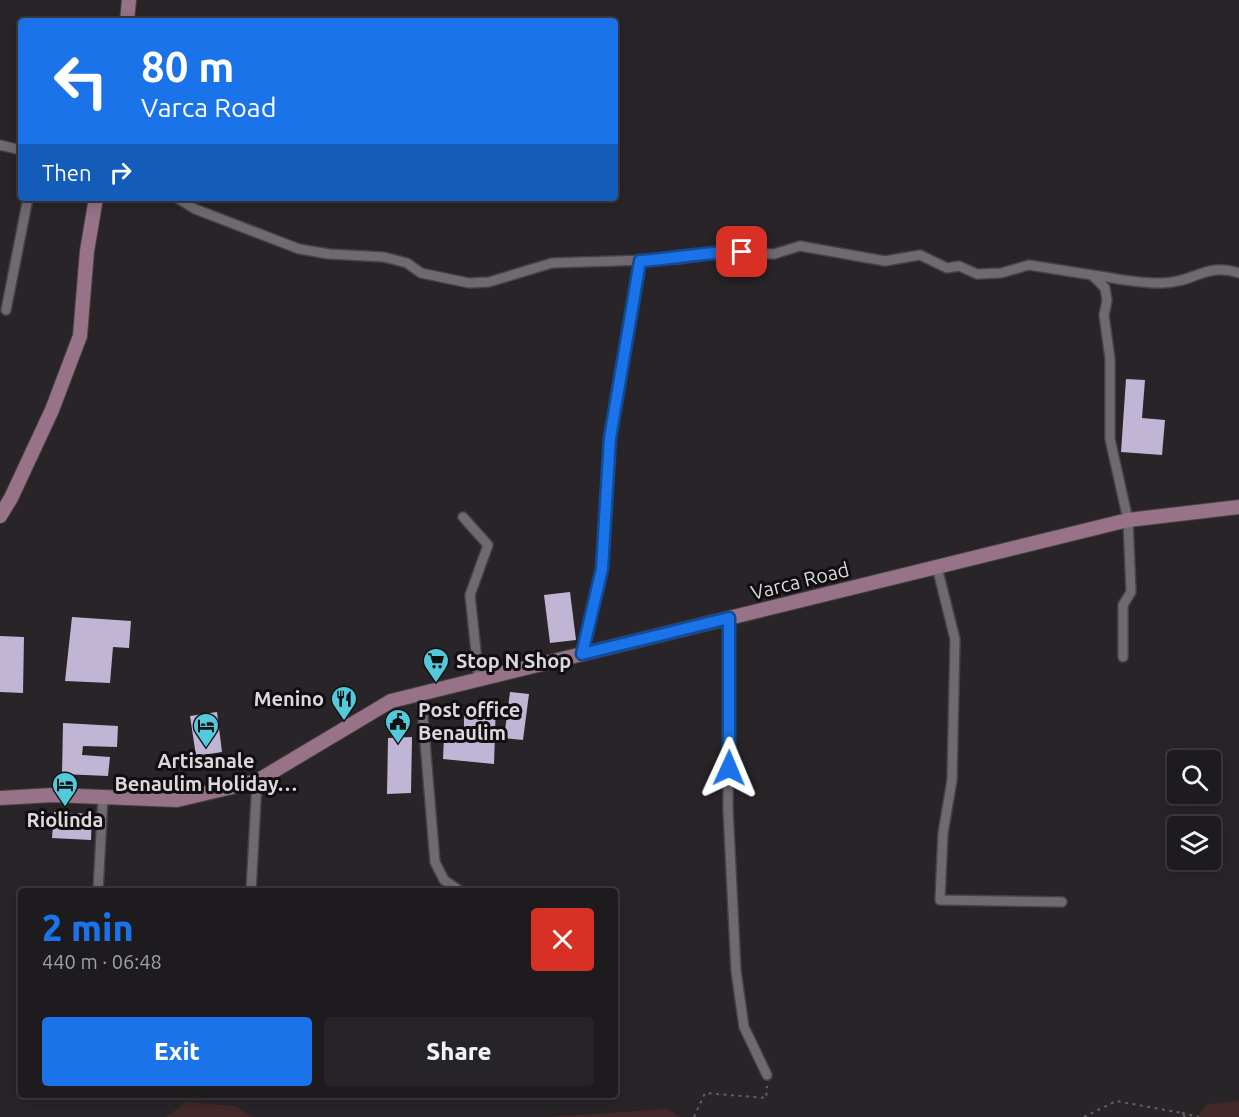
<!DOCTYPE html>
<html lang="en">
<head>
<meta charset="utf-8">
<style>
  body { margin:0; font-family:Ubuntu,sans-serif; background:#262427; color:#f1f3f6; height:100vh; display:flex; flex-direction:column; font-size:22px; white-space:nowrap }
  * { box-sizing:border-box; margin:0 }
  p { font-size:20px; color:#a1a1a4 }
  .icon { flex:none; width:33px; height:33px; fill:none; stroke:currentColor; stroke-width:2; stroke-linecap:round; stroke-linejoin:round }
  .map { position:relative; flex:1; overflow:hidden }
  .drawer { position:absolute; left:18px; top:888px; width:600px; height:210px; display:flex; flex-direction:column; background:#1e1b1e; border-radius:6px; box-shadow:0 3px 15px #0003,0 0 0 2px #3c393c }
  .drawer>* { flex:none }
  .top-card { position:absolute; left:18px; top:18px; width:600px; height:183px; border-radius:6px; box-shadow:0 3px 15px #0003,0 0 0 2px #3c393c; background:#1a73e8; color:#fff; overflow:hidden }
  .fabs { position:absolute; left:1167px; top:750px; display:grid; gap:12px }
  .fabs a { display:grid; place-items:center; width:54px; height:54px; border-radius:6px; background:#1e1b1e; box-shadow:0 3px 15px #0003,0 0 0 2px #3c393c; font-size:30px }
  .pin { position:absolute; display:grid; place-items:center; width:51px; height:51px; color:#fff; margin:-26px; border-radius:12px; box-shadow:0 3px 9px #0006 }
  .me { position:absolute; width:66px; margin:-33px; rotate:1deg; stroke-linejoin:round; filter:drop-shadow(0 0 4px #0008) }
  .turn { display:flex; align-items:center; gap:21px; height:126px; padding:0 24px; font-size:27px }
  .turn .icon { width:78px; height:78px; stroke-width:2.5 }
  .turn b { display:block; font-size:42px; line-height:51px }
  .then { display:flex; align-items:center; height:57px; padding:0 24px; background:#0003; gap:12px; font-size:22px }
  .round { display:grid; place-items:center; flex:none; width:63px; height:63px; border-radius:6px; background:#262427 }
  .overview { display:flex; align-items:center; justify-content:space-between; height:102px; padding:0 24px }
  h1 { font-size:36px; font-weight:800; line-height:45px; color:#1a73e8 }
  .action { display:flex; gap:12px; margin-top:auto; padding:12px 24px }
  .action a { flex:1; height:69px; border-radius:6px; background:#1a73e8; color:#fff; font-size:24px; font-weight:800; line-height:69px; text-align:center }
  .action a+a { background:#262427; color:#f1f3f6 }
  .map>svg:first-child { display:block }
  .green { fill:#43282a }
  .building { fill:#c1b5d5 }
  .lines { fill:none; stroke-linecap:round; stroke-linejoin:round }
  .lane-casing { stroke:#464246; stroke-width:8 }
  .street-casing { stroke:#464246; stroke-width:12 }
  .secondary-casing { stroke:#464246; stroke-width:16 }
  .path { stroke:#625e62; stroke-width:2; stroke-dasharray:3 4.5; stroke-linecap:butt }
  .lane { stroke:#706a70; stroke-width:4.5 }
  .street { stroke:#706a70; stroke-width:9 }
  .secondary { stroke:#987287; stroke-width:14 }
  .route-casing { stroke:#114b97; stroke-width:15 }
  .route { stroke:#1a73e8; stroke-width:10 }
  .labels { text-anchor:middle; stroke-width:6; stroke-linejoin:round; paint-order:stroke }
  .street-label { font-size:20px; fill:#dcd9dc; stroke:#100e10 }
  .poi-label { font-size:20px; font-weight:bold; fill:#dcd9dc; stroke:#100e10; text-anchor:start }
</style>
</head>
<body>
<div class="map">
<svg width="1239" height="1117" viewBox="0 0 1239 1117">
  <rect width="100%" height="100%" fill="#282428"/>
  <path class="green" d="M 1239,1101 L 1239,1117 L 1197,1117 L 1206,1105 Z
    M 187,1102 L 235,1106 L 253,1117 L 166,1117 Z
    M 668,1109 L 680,1117 L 549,1117 Z"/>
  <path class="building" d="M 1126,379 L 1145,380 L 1142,418 L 1165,420 L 1162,455 L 1121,452 Z
    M 570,592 L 576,640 L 550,643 L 544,595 Z
    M 72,617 L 131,621 L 129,648 L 113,647 L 110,683 L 65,681 Z
    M 0,636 L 24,637 L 23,693 L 0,692 Z
    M 510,692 L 529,694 L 523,740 L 504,738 Z
    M 496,702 L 494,764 L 443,759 L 444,737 L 464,737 L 464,707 Z
    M 217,712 L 222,752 L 196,756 L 190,716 Z
    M 63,723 L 118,726 L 117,747 L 83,746 L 82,755 L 110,757 L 108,776 L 62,774 Z
    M 412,737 L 411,793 L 387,794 L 388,738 Z
    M 54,812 L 92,814 L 91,840 L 52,838 Z"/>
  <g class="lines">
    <defs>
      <path id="lane" d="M 583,652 L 602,569 L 610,438 L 640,261"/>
      <path id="street" d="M 0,145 L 21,150
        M 177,198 L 195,209 L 299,249 L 329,254 L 384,257 L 407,263 L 421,273 L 469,283 L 489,282 L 552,263 L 678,259 L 726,252 L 774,254 L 800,246 L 885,261 L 920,255 L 947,268 L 959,266 L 977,274 L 1001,273 L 1029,265 L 1092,275 L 1105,288 L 1107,301 L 1104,315 L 1110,359 L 1110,439 L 1128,520 L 1131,592 L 1123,605 L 1123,657
        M 1092,275 C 1115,278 1140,284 1162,283 C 1194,283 1205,262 1239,273
        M 6,310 L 28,198
        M 463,517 L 488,545 L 470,595 L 479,680
        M 937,567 L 955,639 L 952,780 L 943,833 L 940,900 L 1062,902
        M 729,619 L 728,809 L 736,971 L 744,1027 L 767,1075
        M 421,694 L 435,862 L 444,880 L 460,891
        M 98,891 L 103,797
        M 251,891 L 257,781"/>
      <path id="secondary" d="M 127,21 L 129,0
        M 0,516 L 11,498 L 52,410 L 80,336 L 87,251 L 96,198
        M 0,798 L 53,795 L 177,800 L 257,781 L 391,701 L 1128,520 L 1239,507"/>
    </defs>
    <use href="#lane" class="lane-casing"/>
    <use href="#street" class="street-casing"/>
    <use href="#secondary" class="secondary-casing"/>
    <path class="path" d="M 1182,1113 L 1199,1117
      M 694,1117 L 705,1093 L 766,1098 L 767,1086
      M 1084,1117 L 1116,1101 L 1182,1113 L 1185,1117"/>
    <use href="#lane" class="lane"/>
    <use href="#street" class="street"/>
    <use href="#secondary" class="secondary"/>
  </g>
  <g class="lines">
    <defs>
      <path id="route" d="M 729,768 L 729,618 L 582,654 L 602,569 L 610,438 L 640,261 C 674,259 708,251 742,252"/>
    </defs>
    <use href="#route" class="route-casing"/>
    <use href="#route" class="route"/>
  </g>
  <defs>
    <symbol id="supermarket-pin" viewBox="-11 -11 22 30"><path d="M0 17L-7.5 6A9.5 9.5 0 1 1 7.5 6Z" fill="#53cadc" stroke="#100e10"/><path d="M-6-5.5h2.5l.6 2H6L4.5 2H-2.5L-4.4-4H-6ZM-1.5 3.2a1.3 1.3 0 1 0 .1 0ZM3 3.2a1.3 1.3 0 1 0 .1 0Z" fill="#111"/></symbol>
    <symbol id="restaurant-pin" viewBox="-11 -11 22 30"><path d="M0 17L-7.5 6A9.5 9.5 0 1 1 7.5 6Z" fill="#53cadc" stroke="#100e10"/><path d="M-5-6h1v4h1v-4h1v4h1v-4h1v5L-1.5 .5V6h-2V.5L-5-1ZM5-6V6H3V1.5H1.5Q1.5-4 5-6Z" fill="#111"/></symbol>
    <symbol id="civic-pin" viewBox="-11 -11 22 30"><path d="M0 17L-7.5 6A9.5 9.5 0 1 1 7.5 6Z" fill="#53cadc" stroke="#100e10"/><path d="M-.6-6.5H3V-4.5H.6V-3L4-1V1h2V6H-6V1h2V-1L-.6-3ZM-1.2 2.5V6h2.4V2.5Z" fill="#111"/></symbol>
    <symbol id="hotel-pin" viewBox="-11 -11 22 30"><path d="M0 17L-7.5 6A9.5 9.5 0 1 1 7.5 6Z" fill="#53cadc" stroke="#100e10"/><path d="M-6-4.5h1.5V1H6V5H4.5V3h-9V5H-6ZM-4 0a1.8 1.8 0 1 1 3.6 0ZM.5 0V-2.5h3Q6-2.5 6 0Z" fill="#111"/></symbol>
  </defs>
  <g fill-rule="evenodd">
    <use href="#supermarket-pin" x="421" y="646" width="30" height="40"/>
    <use href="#restaurant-pin" x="329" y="684" width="30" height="40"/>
    <use href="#civic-pin" x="383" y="707" width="30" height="40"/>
    <use href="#hotel-pin" x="191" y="711" width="30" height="40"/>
    <use href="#hotel-pin" x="50" y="770" width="30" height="40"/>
  </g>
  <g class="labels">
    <g class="street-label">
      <text transform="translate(800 581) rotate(-14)" y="7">Varca Road</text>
    </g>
    <g class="poi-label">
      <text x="456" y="668">Stop N Shop</text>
      <text x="324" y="706" text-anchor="end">Menino</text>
      <text x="418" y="717">Post office<tspan x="418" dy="23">Benaulim</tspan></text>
      <text x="206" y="768" text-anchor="middle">Artisanale<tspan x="206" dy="23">Benaulim Holiday…</tspan></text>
      <text x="65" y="827" text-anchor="middle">Riolinda</text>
    </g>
  </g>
</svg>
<div class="fabs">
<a><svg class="icon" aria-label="search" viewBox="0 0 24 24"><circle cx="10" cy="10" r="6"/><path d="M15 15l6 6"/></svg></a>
<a><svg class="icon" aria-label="layers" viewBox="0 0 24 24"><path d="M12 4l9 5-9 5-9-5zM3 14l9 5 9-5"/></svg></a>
</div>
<div class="pin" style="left:742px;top:252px;background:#d93025"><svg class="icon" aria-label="arrive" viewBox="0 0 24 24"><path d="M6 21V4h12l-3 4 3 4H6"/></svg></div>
<svg class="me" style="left:729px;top:768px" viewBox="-20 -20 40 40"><path d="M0-17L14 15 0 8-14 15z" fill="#1a73e8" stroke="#fff" stroke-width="4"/></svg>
<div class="top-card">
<div class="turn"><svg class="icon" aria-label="left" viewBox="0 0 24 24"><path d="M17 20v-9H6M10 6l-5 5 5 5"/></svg><div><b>80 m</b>Varca Road</div></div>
<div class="then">Then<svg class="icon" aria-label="right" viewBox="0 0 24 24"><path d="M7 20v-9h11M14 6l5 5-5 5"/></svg></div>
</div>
<section class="drawer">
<div class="overview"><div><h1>2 min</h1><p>440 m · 06:48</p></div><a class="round" style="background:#d93025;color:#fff"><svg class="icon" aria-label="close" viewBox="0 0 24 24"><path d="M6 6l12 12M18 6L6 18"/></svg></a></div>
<div class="action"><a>Exit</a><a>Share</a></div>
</section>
</div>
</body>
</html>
